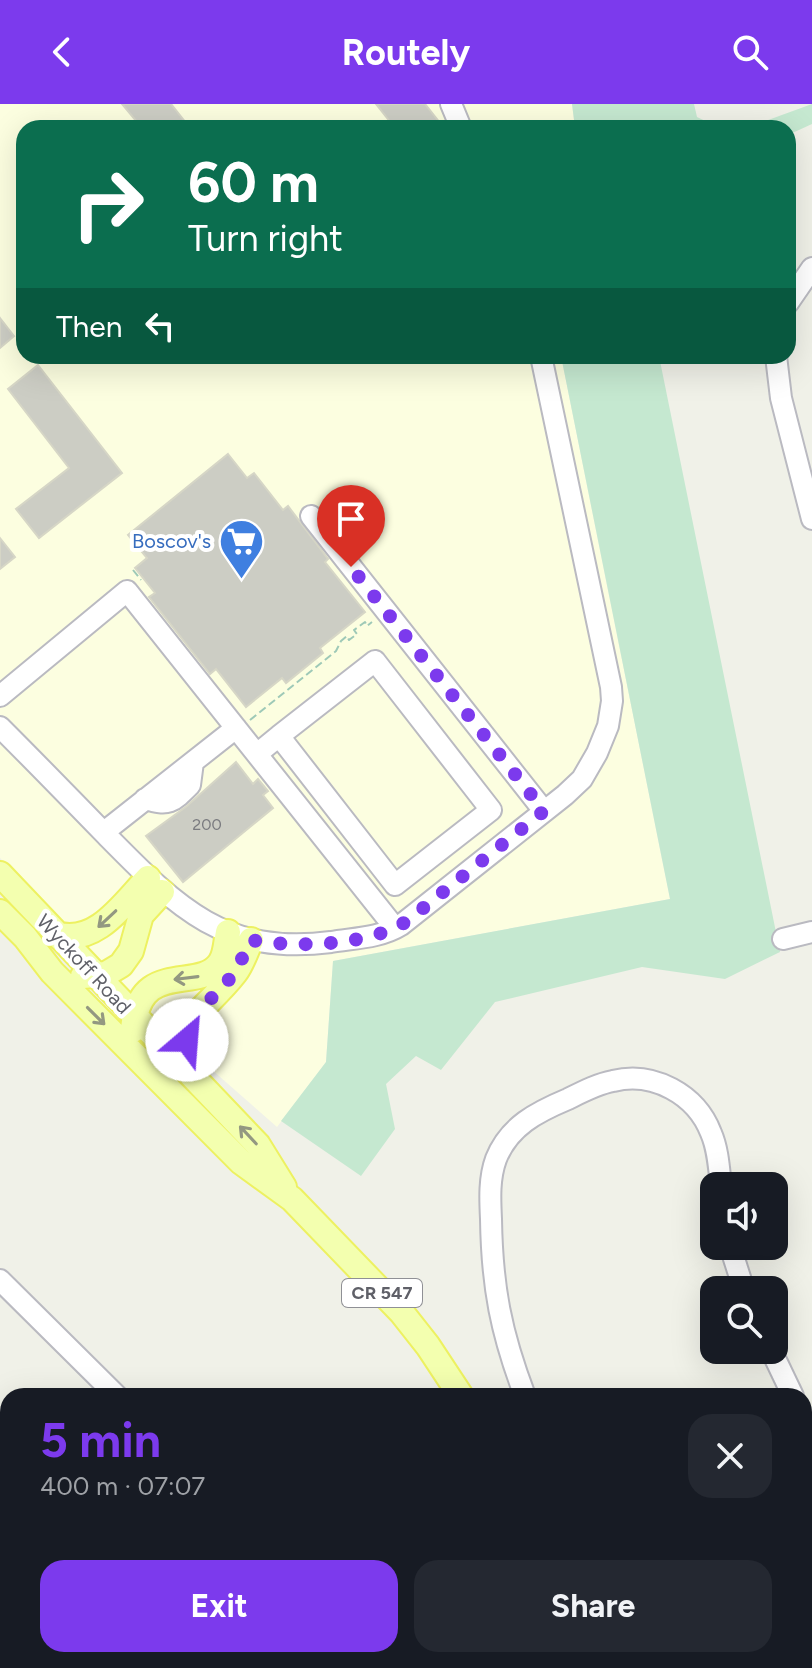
<!DOCTYPE html>
<html lang="en">
<head>
<meta charset="utf-8">
<style>
  body { margin:0; font-family:Figtree,sans-serif; background:#242831; color:#f1f3f6; height:100vh; display:flex; flex-direction:column; font-size:30px; white-space:nowrap }
  * { box-sizing:border-box; margin:0 }
  p { font-size:26px; color:#9ea1a6 }
  .icon { flex:none; width:44px; height:44px; fill:none; stroke:currentColor; stroke-width:2; stroke-linecap:round; stroke-linejoin:round }
  .map { position:relative; flex:1; overflow:hidden }
  .side { position:absolute; left:0px; top:1284px; width:812px; height:280px; display:flex; flex-direction:column; background:#171b24; border-radius:24px 24px 0 0; box-shadow:0 8px 32px #0002 }
  .side>* { flex:none }
  .guide { position:absolute; left:16px; top:16px; width:780px; height:244px; border-radius:24px; box-shadow:0 8px 32px #0002; background:#0b6e4f; color:#fff; overflow:hidden }
  .tools { position:absolute; left:700px; top:1068px; display:grid; gap:16px }
  .tools a { display:grid; place-items:center; width:88px; height:88px; border-radius:16px; background:#171b24; box-shadow:0 8px 32px #0002; font-size:40px }
  .pin { position:absolute; display:grid; place-items:center; width:68px; height:68px; color:#fff; margin:-82px -34px; border-radius:50% 50% 50% 0; rotate:-45deg; box-shadow:0 0 8px #0007 }
  .pin .icon { rotate:45deg }
  .me { position:absolute; width:88px; margin:-44px; rotate:27deg; stroke-linejoin:round; filter:drop-shadow(0 0 6px #0008) }
  .turn { display:flex; align-items:center; gap:28px; height:168px; padding:0 40px; font-size:36px }
  .turn .icon { width:104px; height:104px; stroke-width:2.5 }
  .turn b { display:block; font-size:56px; line-height:68px }
  .then { display:flex; align-items:center; height:76px; padding:0 40px; background:#0003; gap:16px; font-size:30px }
  .round { display:grid; place-items:center; flex:none; width:84px; height:84px; border-radius:24px; background:#242831 }
  .headline { display:flex; align-items:center; justify-content:space-between; height:136px; padding:0 40px }
  h1 { font-size:48px; font-weight:700; line-height:60px; color:#7c3aed }
  .button { display:flex; gap:16px; margin-top:auto; padding:16px 40px }
  .button a { flex:1; height:92px; border-radius:24px; background:#7c3aed; color:#fff; font-size:32px; font-weight:700; line-height:92px; text-align:center }
  .button a+a { background:#242831; color:#f1f3f6 }
  header { display:flex; justify-content:space-between; align-items:center; height:104px; padding:0 40px; background:#7c3aed; color:#fff; font-size:36px; font-weight:700 }
  .map>svg:first-child { display:block }
  .commercial { fill:#fcfee0 }
  .green { fill:#c5e8d0 }
  .building { fill:#cccdc4; stroke:#d6d6c6; stroke-width:2 }
  .lines { fill:none; stroke-linecap:round; stroke-linejoin:round }
  .minor-casing { stroke:#babac1; stroke-width:24 }
  .major-casing { stroke:#edf161; stroke-width:28 }
  .path { stroke:#9ec9b7; stroke-width:2; stroke-dasharray:8 4; stroke-linecap:butt }
  .minor { stroke:#fff; stroke-width:20 }
  .major { stroke:#f3ffaf; stroke-width:24 }
  .oneway { stroke:#939881 }
  .route { stroke:#7c3aed; stroke-width:14; stroke-dasharray:0 25.2 }
  .labels { text-anchor:middle; stroke-width:8; stroke-linejoin:round; paint-order:stroke }
  .number-label { font-size:16px; fill:#7a7b7f }
  .shield { fill:#fff; stroke:#8f9095; stroke-width:2 }
  .shield-label { font-size:18px; font-weight:bold; fill:#5f6068 }
  .shop-label { font-size:20px; fill:#366cbe; stroke:#fff; text-anchor:end }
  .street-label { font-size:20px; fill:#5f6068; stroke:#fff }
</style>
</head>
<body>
<header><svg class="icon" aria-label="back" viewBox="0 0 24 24"><path d="M15 5l-7 7 7 7"/></svg>Routely<svg class="icon" aria-label="search" viewBox="0 0 24 24"><circle cx="10" cy="10" r="6"/><path d="M15 15l6 6"/></svg></header>
<div class="map">
<svg width="812" height="1564" viewBox="0 0 812 1564">
  <rect width="100%" height="100%" fill="#f0f1e8"/>
  <path class="commercial" d="M 0,0 L 572,0 L 575,24 L 24,24 L 24,252 L 561,252 L 670,795 L 333,857 L 326,958 L 277,1023 L 128,892 L 0,754 Z"/>
  <path class="green" d="M 572,0 L 694,0 L 697,13 L 720,24 L 575,24 Z
    M 812,0 L 812,20 L 788,31 L 788,24 L 746,24 Z
    M 561,252 L 659,252 L 780,848 L 725,875 L 642,863 L 495,898 L 441,966 L 416,952 L 386,980 L 395,1025 L 361,1072 L 281,1017 L 326,958 L 333,857 L 670,795 Z"/>
  <path class="building" d="M 122,0 L 171,0 L 190,24 L 142,24 Z
    M 376,0 L 425,0 L 444,24 L 395,24 Z
    M 0,214 L 14,232 L 0,244 Z
    M 38,261 L 122,369 L 39,434 L 16,405 L 69,364 L 8,285 Z
    M 228,350 L 247,374 L 254,369 L 283,406 L 288,402 L 328,455 L 325,458 L 365,508 L 320,544 L 323,549 L 286,579 L 282,574 L 246,603 L 216,565 L 210,570 L 149,493 L 155,489 L 135,464 L 147,454 L 128,431 Z
    M 0,434 L 15,453 L 0,465 Z
    M 236,658 L 253,680 L 258,675 L 268,687 L 263,691 L 273,704 L 183,778 L 146,732 L 187,702 Z"/>
  <g class="lines">
    <defs>
      <path id="minor" d="M 451,0 L 461,24
        M 788,199 L 812,164
        M 776,252 L 781,294 L 812,415
        M 311,412 L 544,707
        M 0,592 L 127,487 L 395,824
        M 0,623 C 36,659 71,695 106,731 C 176,802 223,852 331,838 C 355,834 380,834 401,821 L 565,691 L 582,675 L 597,649 L 608,622 L 612,597 L 611,583 L 541,252
        M 257,650 L 279,632 L 375,557 L 491,706 L 395,781 L 279,632
        M 145,695 C 169,702 172,699 190,681 L 193,658
        M 104,728 L 236,624
        M 783,835 L 812,828
        M 730,1142 L 744,1186
        M 0,1176 L 117,1292
        M 771,1246 L 793,1292
        M 525,1292 C 501,1229 492,1183 491,1115 C 490,1095 489,1074 496,1055 C 509,1022 537,1008 568,995 C 582,988 597,980 613,977 C 653,967 696,990 711,1029 C 718,1045 719,1064 721,1082
        M 804,1321 L 812,1349
        M 0,1430 L 8,1429
        M 804,1479 L 812,1480
        M 209,1564 L 210,1556
        M 518,1564 L 554,1556"/>
      <path id="major" d="M 0,770 L 258,1041 L 284,1083
        M 0,808 L 25,833 L 52,868 L 241,1058 L 292,1095 L 402,1209 L 428,1242 L 461,1292
        M 56,830 C 96,842 123,800 148,774
        M 83,872 L 106,870 L 121,861 L 131,847 L 141,811 L 162,788
        M 133,926 C 139,853 198,890 220,859 C 226,851 226,838 228,828
        M 197,975 C 173,910 200,914 235,869 C 242,860 246,847 251,836
        M 554,1556 L 555,1564"/>
    </defs>
    <use href="#minor" class="minor-casing"/>
    <use href="#major" class="major-casing"/>
    <path class="path" d="M 133,466 L 141,476
      M 250,616 L 336,547 L 341,537 L 347,532 L 349,536 L 357,530 L 354,526 L 365,518 L 367,522 L 372,518"/>
    <use href="#minor" class="minor"/>
    <use href="#major" class="major"/>
  </g>
  <defs><path id="oneway-shaft" d="M-6 0H5M1.5-3L5.5 0L1.5 3" fill="none" stroke-width="1.6" stroke-linecap="round" stroke-linejoin="round" transform="scale(2)"/></defs>
  <g class="oneway">
    <use href="#oneway-shaft" transform="translate(107 815) rotate(137)"/>
    <use href="#oneway-shaft" transform="translate(186 874) rotate(173)"/>
    <use href="#oneway-shaft" transform="translate(96 912) rotate(45)"/>
    <use href="#oneway-shaft" transform="translate(248 1031) rotate(-133)"/>
  </g>
  <g class="lines">
    <path class="route" d="M 187,936 L 191,916 L 235,869 L 251,836 C 294,844 370,842 407,817 L 544,707 L 351,463"/>
  </g>
  <defs>
    <symbol id="supermarket-pin" viewBox="-11 -11 22 30"><path d="M0 17L-7.5 6A9.5 9.5 0 1 1 7.5 6Z" fill="#3f7fe0" stroke="#fff"/><path d="M-6-5.5h2.5l.6 2H6L4.5 2H-2.5L-4.4-4H-6ZM-1.5 3.2a1.3 1.3 0 1 0 .1 0ZM3 3.2a1.3 1.3 0 1 0 .1 0Z" fill="#fff"/></symbol>
  </defs>
  <g fill-rule="evenodd">
    <use href="#supermarket-pin" x="216" y="412" width="51" height="69"/>
  </g>
  <g class="labels">
    <g class="number-label">
      <text x="207" y="726">200</text>
    </g>
    <rect class="shield" x="342" y="1175" width="80" height="28" rx="6"/>
    <g class="shield-label">
      <text x="382" y="1195">CR 547</text>
    </g>
    <g class="shop-label">
      <text x="211" y="444">Boscov's</text>
    </g>
    <g class="street-label">
      <text transform="translate(84 860) rotate(47)" y="7">Wyckoff Road</text>
    </g>
  </g>
</svg>
<div class="tools">
<a><svg class="icon" aria-label="sound" viewBox="0 0 24 24"><path d="M4 9h4l5-4v14l-5-4H4zM17 9q2 3 0 6"/></svg></a>
<a><svg class="icon" aria-label="search" viewBox="0 0 24 24"><circle cx="10" cy="10" r="6"/><path d="M15 15l6 6"/></svg></a>
</div>
<div class="pin" style="left:351px;top:463px;background:#d93025"><svg class="icon" aria-label="arrive" viewBox="0 0 24 24"><path d="M6 21V4h12l-3 4 3 4H6"/></svg></div>
<svg class="me" style="left:187px;top:936px" viewBox="-20 -20 40 40"><circle r="19" fill="#fff"/><path d="M0-13L10 11 0 6-10 11z" fill="#7c3aed"/></svg>
<div class="guide">
<div class="turn"><svg class="icon" aria-label="right" viewBox="0 0 24 24"><path d="M7 20v-9h11M14 6l5 5-5 5"/></svg><div><b>60 m</b>Turn right</div></div>
<div class="then">Then<svg class="icon" aria-label="left" viewBox="0 0 24 24"><path d="M17 20v-9H6M10 6l-5 5 5 5"/></svg></div>
</div>
<section class="side">
<div class="headline"><div><h1>5 min</h1><p>400 m · 07:07</p></div><a class="round"><svg class="icon" aria-label="close" viewBox="0 0 24 24"><path d="M6 6l12 12M18 6L6 18"/></svg></a></div>
<div class="button"><a>Exit</a><a>Share</a></div>
</section>
</div>
</body>
</html>
